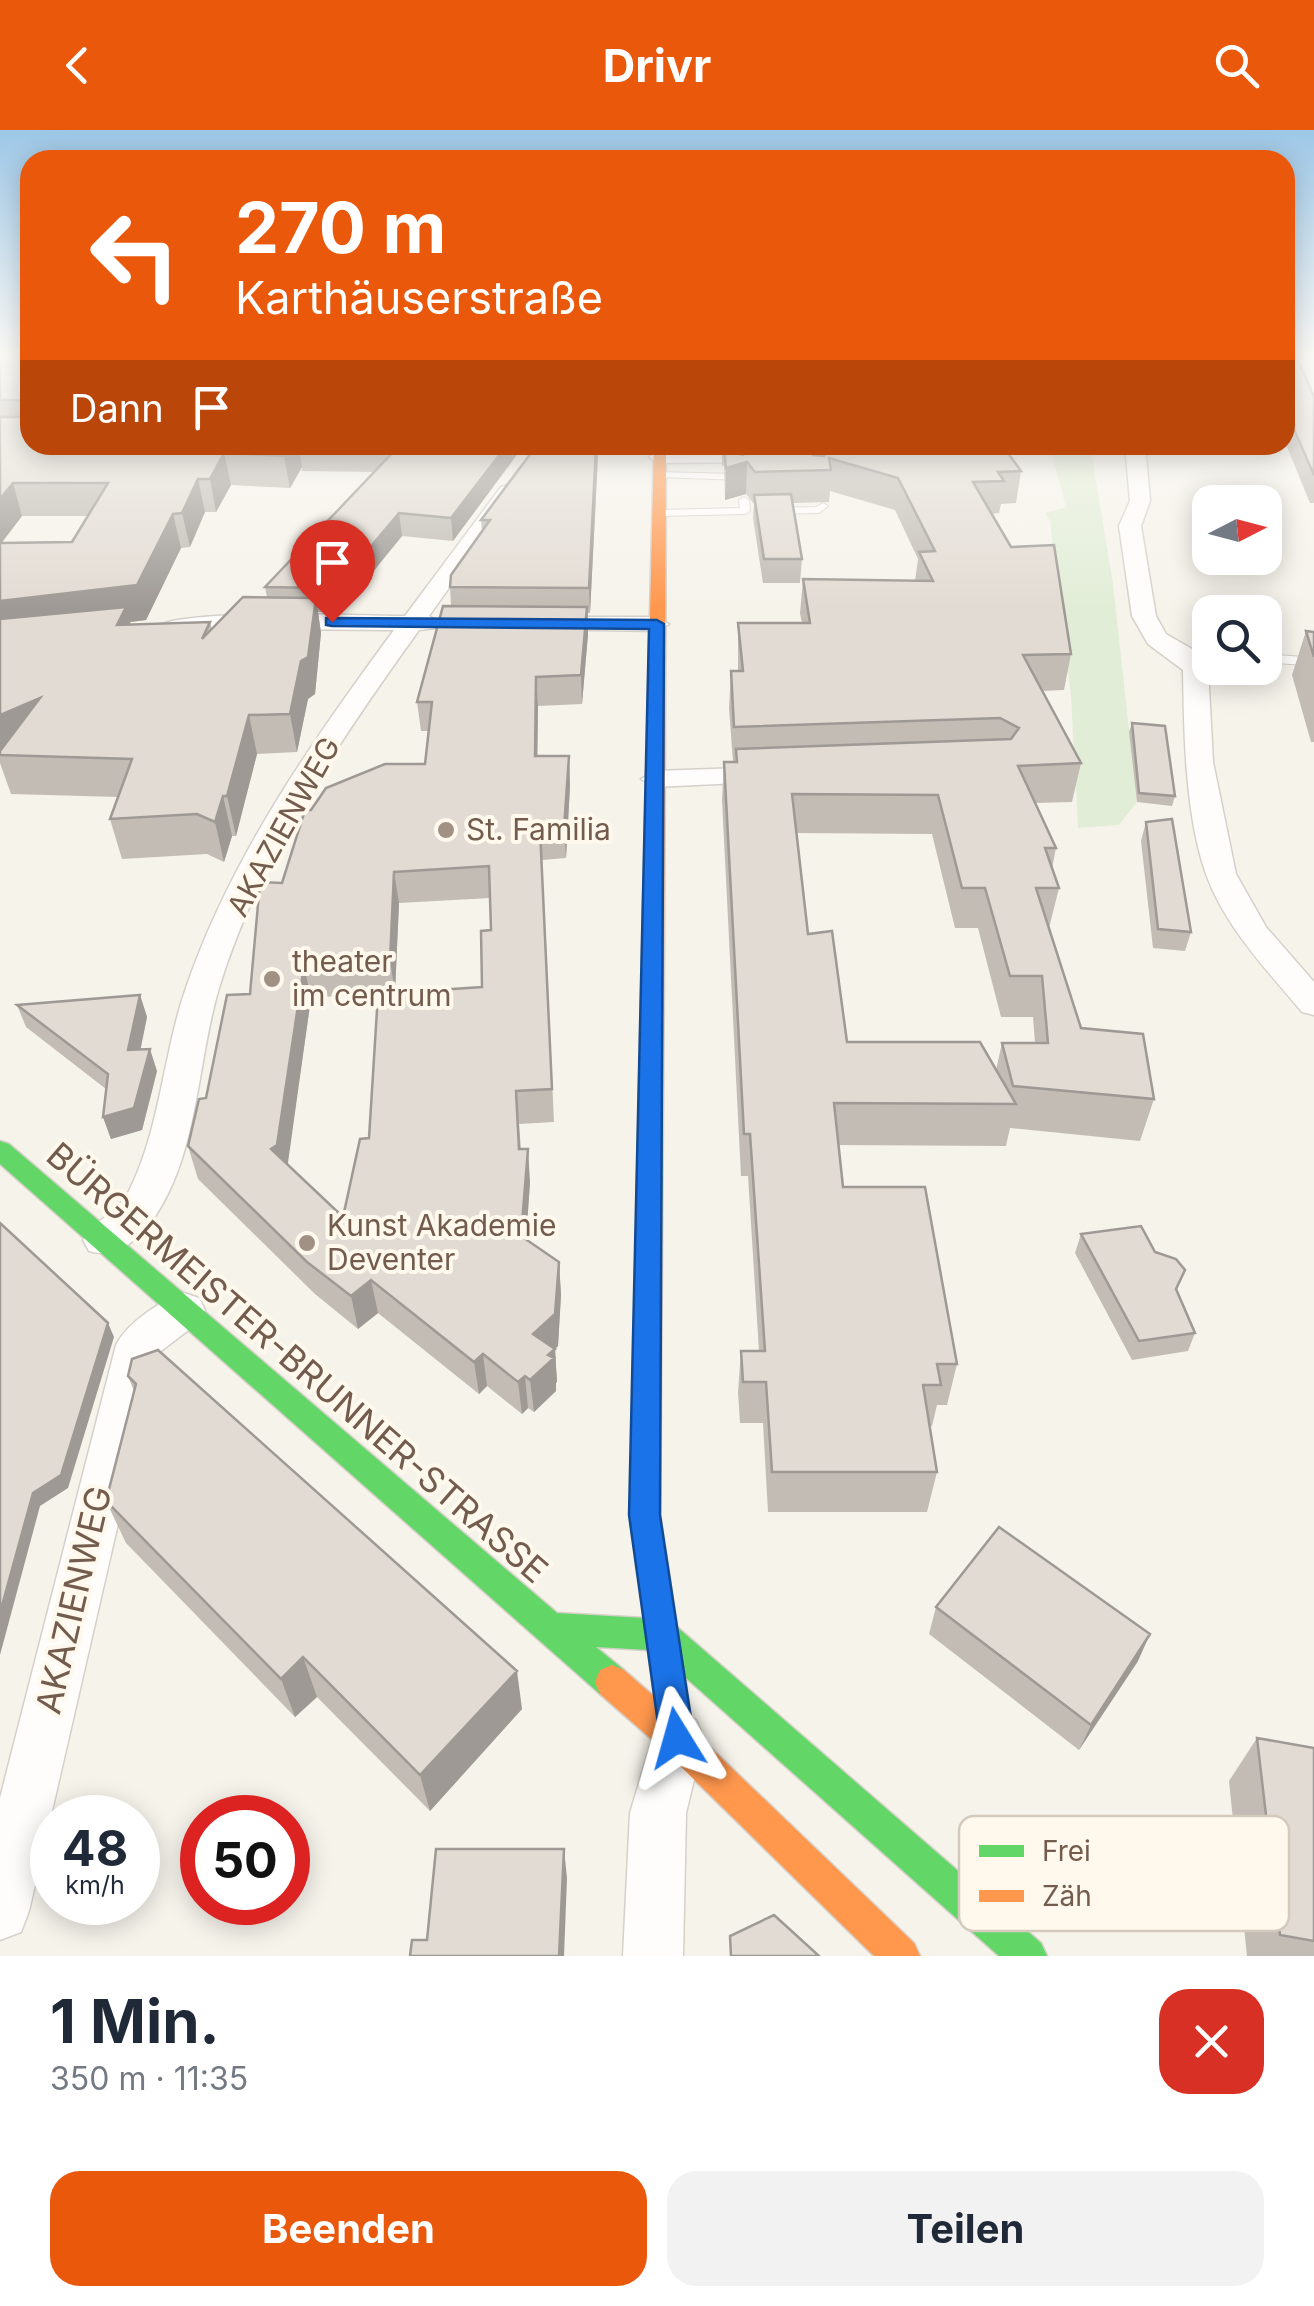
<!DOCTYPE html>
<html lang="de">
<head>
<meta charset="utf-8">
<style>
  body { margin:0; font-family:Inter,sans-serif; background:#f2f2f3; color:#1f2937; height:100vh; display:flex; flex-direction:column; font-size:38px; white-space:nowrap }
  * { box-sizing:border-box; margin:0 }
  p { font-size:32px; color:#747a83 }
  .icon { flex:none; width:55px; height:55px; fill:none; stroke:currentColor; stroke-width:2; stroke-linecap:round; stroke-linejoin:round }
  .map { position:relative; height:1826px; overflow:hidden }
  .drawer { display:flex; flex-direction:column; background:#fff; flex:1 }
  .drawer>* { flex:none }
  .guide { position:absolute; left:20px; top:20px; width:1275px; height:305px; border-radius:30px; box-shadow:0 5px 25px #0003; background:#ea580c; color:#fff; overflow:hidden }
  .needle { width:65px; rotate:84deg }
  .buttons { position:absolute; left:1192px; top:355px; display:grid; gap:20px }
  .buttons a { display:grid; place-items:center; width:90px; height:90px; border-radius:20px; background:#fff; box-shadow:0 5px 25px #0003; font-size:50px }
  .speed { position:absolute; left:30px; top:1665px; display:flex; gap:20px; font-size:50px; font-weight:700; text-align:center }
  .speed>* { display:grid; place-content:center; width:130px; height:130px; border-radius:50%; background:#fff; box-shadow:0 5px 25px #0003; line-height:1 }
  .speed small { font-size:25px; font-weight:400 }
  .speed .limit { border:15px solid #d22; background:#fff; color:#111 }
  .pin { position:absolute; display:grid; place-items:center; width:85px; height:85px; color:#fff; margin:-102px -42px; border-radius:50% 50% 50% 0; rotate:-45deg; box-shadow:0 0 10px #0007 }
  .pin .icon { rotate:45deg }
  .me { position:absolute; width:110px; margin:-55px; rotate:352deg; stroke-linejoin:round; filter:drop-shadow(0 0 8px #0008) }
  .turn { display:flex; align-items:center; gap:35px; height:210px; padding:0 50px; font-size:45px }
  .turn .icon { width:130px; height:130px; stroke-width:2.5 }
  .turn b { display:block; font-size:70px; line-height:85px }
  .then { display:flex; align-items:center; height:95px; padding:0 50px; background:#0003; gap:20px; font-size:38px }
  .round { display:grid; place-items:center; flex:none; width:105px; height:105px; border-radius:30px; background:#f2f2f3 }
  .head { display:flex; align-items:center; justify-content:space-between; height:170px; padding:0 50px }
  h1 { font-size:60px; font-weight:700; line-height:75px }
  .cta { display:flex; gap:20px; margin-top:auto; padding:20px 50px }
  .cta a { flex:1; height:115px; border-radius:30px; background:#ea580c; color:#fff; font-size:40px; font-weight:700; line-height:115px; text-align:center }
  .cta a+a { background:#f2f2f3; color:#1f2937 }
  header { display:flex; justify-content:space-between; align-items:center; height:130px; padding:0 50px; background:#ea580c; color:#fff; font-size:45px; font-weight:700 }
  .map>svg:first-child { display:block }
  .green { fill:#e2edd7 }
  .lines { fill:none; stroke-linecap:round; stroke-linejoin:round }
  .lane-casing { stroke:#d5d0ca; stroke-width:2 }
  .street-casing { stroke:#d5d0ca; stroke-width:3 }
  .fast-casing { stroke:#d6d0c9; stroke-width:3 }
  .slow-casing { stroke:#d6d0c9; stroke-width:3 }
  .lane { fill:#fefdfc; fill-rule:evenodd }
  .street { fill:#fefdfc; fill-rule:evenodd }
  .fast { fill:#63d668; fill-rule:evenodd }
  .slow { fill:#ff974d; fill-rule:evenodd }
  .wall { fill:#c2bcb5; fill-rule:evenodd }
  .shaded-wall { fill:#9e9994 }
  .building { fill:#e2dbd3; stroke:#9e9994; stroke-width:2.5; fill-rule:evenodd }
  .route { fill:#1a73e8; stroke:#114b97; stroke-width:2.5 }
  .poi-dot { fill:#a19184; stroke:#fef8ed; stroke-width:4 }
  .labels { text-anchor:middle; stroke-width:8; stroke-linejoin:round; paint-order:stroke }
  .street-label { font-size:30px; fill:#735c4d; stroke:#fef8ed }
  .poi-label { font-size:30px; fill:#735c4d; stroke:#fef8ed; text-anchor:start }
  .near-street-label { font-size:35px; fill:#735c4d; stroke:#fef8ed }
  .key { fill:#fef8ed; stroke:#d4c9bd; stroke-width:2.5 }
  .key-label { font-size:28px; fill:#735c4d }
</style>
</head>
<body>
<header><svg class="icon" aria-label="back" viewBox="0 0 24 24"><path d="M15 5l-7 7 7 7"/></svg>Drivr<svg class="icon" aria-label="search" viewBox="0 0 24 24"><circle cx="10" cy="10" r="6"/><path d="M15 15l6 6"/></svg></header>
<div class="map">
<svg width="1314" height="1826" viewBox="0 0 1314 1826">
  <rect width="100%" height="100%" fill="#f6f3eb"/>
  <path class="green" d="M 1035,315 L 1090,315 L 1113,454 L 1137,672 L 1119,695 L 1078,698 L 1071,566 L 1050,391 L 1045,383 L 1066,377 L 1051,320 L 1035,320 Z"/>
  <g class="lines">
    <defs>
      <path id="lane" d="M 1145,315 L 1241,317 L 1246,320 L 1241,323 L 1150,318 Z
        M 655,342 L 742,344 L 747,347 L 742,350 L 659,347 L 655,346 Z
        M 744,367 L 749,370 L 750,381 L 745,384 L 659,386 L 654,383 L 659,380 L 740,378 L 739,370 Z
        M 823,373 L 828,376 L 819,383 L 771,384 L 766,381 L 771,378 L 816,377 Z
        M 1179,521 L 1210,521 L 1210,529 L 1183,528 L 1179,527 Z
        M 1265,524 L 1304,527 L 1310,531 L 1304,535 L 1265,532 Z"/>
      <path id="street" d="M 529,315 L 669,315 L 662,321 L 770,320 L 780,326 L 770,332 L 659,333 L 649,327 L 657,322 L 539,321 Z
        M 1125,315 L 1145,315 L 1150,371 L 1141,396 L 1156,486 L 1166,504 L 1192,519 L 1208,539 L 1213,632 L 1236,744 L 1266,797 L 1314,852 L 1314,885 L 1302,882 C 1267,840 1225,797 1206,744 C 1185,685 1184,602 1183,540 L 1148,514 L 1132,486 L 1119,396 L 1130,371 Z
        M 508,355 L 518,361 L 429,486 L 440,493 L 436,498 L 419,500 C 340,610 259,727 219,858 C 197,931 199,1019 156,1085 C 141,1108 117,1130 89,1121 L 83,1110 C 94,1090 118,1083 129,1061 C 161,997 163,922 187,855 C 232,725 313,610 394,500 L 236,499 L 165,506 L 153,499 C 173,477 366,486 405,486 L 501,357 Z
        M 540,487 L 657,487 L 669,494 L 657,501 L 532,499 L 532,489 Z
        M 769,637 L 783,645 L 779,651 L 655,657 L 641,649 L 655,641 Z
        M 184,1163 L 199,1168 L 205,1180 L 199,1192 L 157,1224 L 29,1781 L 21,1802 L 0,1810 L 0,1668 L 116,1215 C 128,1192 160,1171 184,1163 Z
        M 677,1582 L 696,1590 L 704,1609 L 686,1683 L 683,1826 L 623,1826 L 630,1683 L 658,1590 Z"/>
      <path id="fast" d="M 653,820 L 664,827 L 660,1385 L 677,1497 L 1041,1813 L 1047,1826 L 999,1826 L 685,1547 L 694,1609 L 689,1621 L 677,1626 L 665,1621 L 660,1609 L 648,1520 L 596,1517 L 624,1540 L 629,1552 L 624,1564 L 612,1569 L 600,1564 L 0,1034 L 0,1011 L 9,1014 L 557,1483 L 644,1488 L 630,1385 L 642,827 Z"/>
      <path id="slow" d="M 654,315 L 666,315 L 664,827 L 653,834 L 642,827 Z
        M 612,1535 L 624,1540 L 689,1597 L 914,1813 L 920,1826 L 874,1826 L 665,1621 L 600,1564 L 595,1552 L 600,1540 Z"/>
    </defs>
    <use href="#lane" class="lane-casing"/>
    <use href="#street" class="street-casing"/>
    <use href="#fast" class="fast-casing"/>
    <use href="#slow" class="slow-casing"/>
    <use href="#lane" class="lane"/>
    <use href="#street" class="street"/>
    <use href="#fast" class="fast"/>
    <use href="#slow" class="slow"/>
  </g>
  <path class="wall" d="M 0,223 L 30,223 L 30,315 L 524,315 L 453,411 L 402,406 L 350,470 L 329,469 L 326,482 L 318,482 L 321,503 L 315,564 L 308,569 L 297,622 L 257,624 L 236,706 L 232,706 L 224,732 L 207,724 L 122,729 L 110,689 L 118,667 L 11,664 L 0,633 ZM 302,337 L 302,341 L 374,342 L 265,457 L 267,467 L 212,499 L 210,492 L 131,494 L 130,492 L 146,490 L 181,418 L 190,417 L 205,382 L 216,382 L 231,355 L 290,358 ZM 22,386 L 88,386 L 72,412 L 1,413 Z
    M 1285,223 L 1314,267 L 1314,373 L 1310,373 L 1285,312 Z
    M 537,315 L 597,315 L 598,325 L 590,483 L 588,483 L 588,504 L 582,574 L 538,576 L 537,626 L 569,626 L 570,656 L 566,728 L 542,730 L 554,992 L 519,994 L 521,1019 L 530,1052 L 526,1109 L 559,1132 L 561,1165 L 558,1216 L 555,1219 L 557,1252 L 556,1253 L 556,1261 L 534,1282 L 528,1278 L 522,1284 L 487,1256 L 479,1264 L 378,1183 L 358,1199 L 315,1164 L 198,1049 L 188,1016 L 206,968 L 250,864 L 282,753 L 311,680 L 425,634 L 428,601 L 421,601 L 417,572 L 451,476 L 450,457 L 482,402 L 481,390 ZM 490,768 L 491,800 L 482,857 L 369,1008 L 343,1087 L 287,1034 L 311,868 L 395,862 L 399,773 Z
    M 719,315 L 1002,315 L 1021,341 L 1016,373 L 1001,374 L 999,383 L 991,384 L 1071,524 L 1064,560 L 1042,561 L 1081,633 L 1072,672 L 1035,673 L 1056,718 L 1052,738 L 1059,758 L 1049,798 L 1081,898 L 1154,969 L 1140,1011 L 1010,998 L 1006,1016 L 838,1015 L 843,1057 L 957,1234 L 947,1275 L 937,1275 L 932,1296 L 930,1296 L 937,1342 L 927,1382 L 768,1382 L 763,1293 L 740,1293 L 738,1262 L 741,1221 L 759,1221 L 748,1046 L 741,1046 L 722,670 L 724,632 L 733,632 L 729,578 L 731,541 L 738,541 L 738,493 L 802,493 L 800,483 L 803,449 L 915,451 L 918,429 L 895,380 L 830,361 L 829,372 L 793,373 L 802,429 L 800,453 L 763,453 L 753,388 L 754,374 L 746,364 L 725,370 L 724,336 L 722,336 L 722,316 ZM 796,703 L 932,704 L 955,798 L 978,798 L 1001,887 L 1033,887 L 1035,913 L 1002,913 L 996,940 L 847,912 L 808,804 Z
    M 1306,501 L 1314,502 L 1314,612 L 1311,612 L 1292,545 Z
    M 1132,593 L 1175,666 L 1172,676 L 1137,672 L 1129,602 Z
    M 1146,692 L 1191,802 L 1185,821 L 1153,818 L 1141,711 Z
    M 140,865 L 147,887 L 140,919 L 157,941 L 142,1000 L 111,1009 L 103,987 L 106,959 L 26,897 L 17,875 Z
    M 1081,1104 L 1177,1161 L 1195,1203 L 1188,1221 L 1132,1230 L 1075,1123 Z
    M 128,1246 L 522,1579 L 430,1681 L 317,1567 L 295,1587 L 126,1413 L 106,1371 L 134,1261 Z
    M 936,1477 L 1138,1531 L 1079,1620 L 929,1504 Z
    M 1257,1608 L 1314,1618 L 1314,1826 L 1247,1826 L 1229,1651 Z"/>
  <path class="shaded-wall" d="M 291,315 L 312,315 L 299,319 L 302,337 L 290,358 L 284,326 Z
    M 507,315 L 524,315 L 453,411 L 451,388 Z
    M 596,315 L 598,325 L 590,483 L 589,458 Z
    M 224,323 L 231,355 L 216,382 L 210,349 Z
    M 747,332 L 746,364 L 725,370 L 726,338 Z
    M 198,349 L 205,382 L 190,417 L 182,383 Z
    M 13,353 L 22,386 L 0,415 L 0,369 Z
    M 399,383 L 402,406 L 350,470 L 346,446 Z
    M 173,384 L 181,418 L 146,490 L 130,492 L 136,513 L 0,509 L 0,471 Z
    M 325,445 L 329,469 L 326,482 L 322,458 Z
    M 316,468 L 321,503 L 315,564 L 308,569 L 297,622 L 290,584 Z
    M 587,477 L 588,504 L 582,574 L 581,545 Z
    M 536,547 L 538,576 L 537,656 L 535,626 Z
    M 40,568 L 0,625 L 0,585 Z
    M 249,585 L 257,624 L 236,706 L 227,666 Z
    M 569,626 L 570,656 L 566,728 L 564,698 Z
    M 223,666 L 232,706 L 224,732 L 215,692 Z
    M 394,742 L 399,773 L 395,862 L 390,831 Z
    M 304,836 L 311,868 L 286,1047 L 271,1019 Z
    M 140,865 L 147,887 L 136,942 L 128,920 Z
    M 150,919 L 157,941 L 142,1000 L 111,1009 L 103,987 Z
    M 528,1019 L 530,1052 L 524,1138 L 521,1106 Z
    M 559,1132 L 561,1165 L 558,1216 L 554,1220 L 555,1219 L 557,1252 L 556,1253 L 556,1261 L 534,1282 L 530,1250 L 533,1204 Z
    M 371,1150 L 378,1183 L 358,1199 L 351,1166 Z
    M 108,1193 L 114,1207 L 68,1358 L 40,1376 L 0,1525 L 0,1483 L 33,1363 Z
    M 483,1224 L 487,1256 L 479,1264 L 474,1232 Z
    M 525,1246 L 528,1278 L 522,1284 L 518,1252 Z
    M 1150,1504 L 1138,1531 L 1079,1620 L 1091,1595 Z
    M 303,1527 L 317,1567 L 295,1587 L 281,1549 Z
    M 517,1541 L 522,1579 L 430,1681 L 420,1645 Z
    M 564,1719 L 567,1748 L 564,1826 L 559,1826 Z"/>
  <path class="building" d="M 0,223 L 30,223 L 30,315 L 291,315 L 284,326 L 224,323 L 210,349 L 198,349 L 182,383 L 173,384 L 137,455 L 0,471 L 0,413 L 72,412 L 108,353 L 13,353 L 0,369 L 0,287 L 24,287 L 24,270 L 0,270 Z
    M 1285,223 L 1295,223 L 1314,267 L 1314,345 L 1285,279 Z
    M 301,315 L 507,315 L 451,388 L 399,383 L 346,446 L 325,445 L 322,458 L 265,457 L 395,320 L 299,319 Z
    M 537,315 L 596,315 L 589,458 L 450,457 L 451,445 L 490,390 L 481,390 Z
    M 824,315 L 1002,315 L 1021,341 L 998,342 L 1004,351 L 973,352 L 1011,417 L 1054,415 L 1071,524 L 1023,525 L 1081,633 L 1018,636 L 1056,718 L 1045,718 L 1059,758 L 1036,758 L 1081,898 L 1143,904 L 1154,969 L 1013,956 L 1002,913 L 1048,913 L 1042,846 L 1010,846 L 985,758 L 962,758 L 938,665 L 792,664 L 808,804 L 832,801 L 847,912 L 980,912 L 1016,974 L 834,973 L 843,1057 L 925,1057 L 957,1234 L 937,1234 L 941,1255 L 923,1255 L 937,1342 L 772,1342 L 766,1252 L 743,1252 L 741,1221 L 765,1221 L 750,1004 L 744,1004 L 724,632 L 737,632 L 736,619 L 1011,609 L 1019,598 L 1000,588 L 734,597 L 731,541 L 743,541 L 738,493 L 810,493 L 803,449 L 933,451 L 919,422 L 935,421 L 898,348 L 829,328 L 831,340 L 755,342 L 747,332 L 726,338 L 724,320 L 743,325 L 750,320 L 808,319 L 813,325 L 824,326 L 828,319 Z
    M 791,364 L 802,429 L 764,429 L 754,365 Z
    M 243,467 L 316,468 L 308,527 L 301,531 L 290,584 L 249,585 L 227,666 L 223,666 L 215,692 L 197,684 L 110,689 L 132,629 L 0,625 L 0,621 L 40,568 L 0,585 L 0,489 L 126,477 L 117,495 L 210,492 L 202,509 Z
    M 443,476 L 587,477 L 581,545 L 536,547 L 535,626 L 569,626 L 564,698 L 540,699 L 552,959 L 516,961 L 519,1019 L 528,1019 L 521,1106 L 559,1132 L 555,1184 L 533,1204 L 555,1219 L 548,1225 L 554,1228 L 530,1250 L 525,1246 L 518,1252 L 483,1224 L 474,1232 L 371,1150 L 351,1166 L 307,1132 L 188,1016 L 199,969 L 206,968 L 227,865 L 250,864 L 260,752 L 282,753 L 305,680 L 311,680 L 326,658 L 385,634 L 425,634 L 432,572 L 417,572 ZM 489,736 L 491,800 L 481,801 L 482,857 L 378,864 L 369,1008 L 360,1009 L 343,1087 L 271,1019 L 277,1015 L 304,836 L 390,831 L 394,742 Z
    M 1306,501 L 1314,502 L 1314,527 Z
    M 1132,593 L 1165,596 L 1175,666 L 1139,663 Z
    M 1172,689 L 1191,802 L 1158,799 L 1146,692 Z
    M 140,865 L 128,920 L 150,919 L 134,978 L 103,987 L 108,944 L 17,875 Z
    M 0,1093 L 108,1193 L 61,1345 L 33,1363 L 0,1483 Z
    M 1141,1096 L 1155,1122 L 1176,1129 L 1185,1140 L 1176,1159 L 1195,1203 L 1139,1211 L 1081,1104 Z
    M 158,1220 L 517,1541 L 420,1645 L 303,1527 L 281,1549 L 106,1371 L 136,1254 L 128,1246 L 132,1229 Z
    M 999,1397 L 1150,1504 L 1091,1595 L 936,1477 Z
    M 1257,1608 L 1314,1618 L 1314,1811 L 1280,1805 Z
    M 436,1719 L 564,1719 L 559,1826 L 410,1826 L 412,1810 L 427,1810 Z
    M 774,1785 L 819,1826 L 731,1826 L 730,1806 Z"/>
  <linearGradient id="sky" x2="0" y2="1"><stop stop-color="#9dc7e7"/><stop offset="0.47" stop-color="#fbfaf6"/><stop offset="1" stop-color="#fbfaf6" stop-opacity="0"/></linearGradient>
  <rect width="1314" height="478" fill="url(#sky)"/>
  <path class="route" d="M 326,488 L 657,490 L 664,494 L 660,1385 L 694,1608 L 689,1621 L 677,1626 L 665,1621 L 660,1608 L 629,1385 L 649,499 L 332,496 L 326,495 Z"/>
  <g class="poi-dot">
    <circle cx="446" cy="700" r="10"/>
    <circle cx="272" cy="849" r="10"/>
    <circle cx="307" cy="1113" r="10"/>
  </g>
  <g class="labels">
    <g class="street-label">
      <text transform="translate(284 697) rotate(-61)" y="10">AKAZIENWEG</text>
    </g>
    <g class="poi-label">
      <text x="466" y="710">St. Familia</text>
      <text x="292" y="842">theater<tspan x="292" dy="34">im centrum</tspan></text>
      <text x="327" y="1106">Kunst Akademie<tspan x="327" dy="34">Deventer</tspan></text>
    </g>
    <g class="near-street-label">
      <text transform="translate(297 1233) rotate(41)" y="12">BÜRGERMEISTER-BRUNNER-STRASSE</text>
      <text transform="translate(74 1470) rotate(-77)" y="12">AKAZIENWEG</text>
    </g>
  </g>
  <rect x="959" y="1686" width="330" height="115" rx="15" class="key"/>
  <rect x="979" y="1715" width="45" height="12" fill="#63d668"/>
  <rect x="979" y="1760" width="45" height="12" fill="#ff974d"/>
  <g class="key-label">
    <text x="1042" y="1731">Frei</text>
    <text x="1042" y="1776">Zäh</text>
  </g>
</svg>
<div class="buttons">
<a><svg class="needle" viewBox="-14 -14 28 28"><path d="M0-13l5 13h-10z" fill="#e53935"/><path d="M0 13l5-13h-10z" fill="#747a83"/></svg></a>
<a><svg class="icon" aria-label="search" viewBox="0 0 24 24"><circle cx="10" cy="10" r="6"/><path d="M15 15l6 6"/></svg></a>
</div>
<div class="speed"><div>48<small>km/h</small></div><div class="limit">50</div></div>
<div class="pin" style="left:332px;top:492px;background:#d93025"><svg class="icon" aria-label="arrive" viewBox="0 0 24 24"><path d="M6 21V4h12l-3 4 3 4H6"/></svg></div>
<svg class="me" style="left:677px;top:1608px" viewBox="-20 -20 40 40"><path d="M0-17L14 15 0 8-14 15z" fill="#1a73e8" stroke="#fff" stroke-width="4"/></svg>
<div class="guide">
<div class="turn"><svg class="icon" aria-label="left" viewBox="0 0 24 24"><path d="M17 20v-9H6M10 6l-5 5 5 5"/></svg><div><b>270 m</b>Karthäuserstraße</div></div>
<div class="then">Dann<svg class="icon" aria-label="arrive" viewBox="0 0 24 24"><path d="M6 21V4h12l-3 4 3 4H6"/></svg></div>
</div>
</div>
<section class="drawer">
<div class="head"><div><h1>1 Min.</h1><p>350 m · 11:35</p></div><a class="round" style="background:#d93025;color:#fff"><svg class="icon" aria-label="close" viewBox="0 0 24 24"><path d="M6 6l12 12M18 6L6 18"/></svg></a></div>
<div class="cta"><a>Beenden</a><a>Teilen</a></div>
</section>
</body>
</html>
